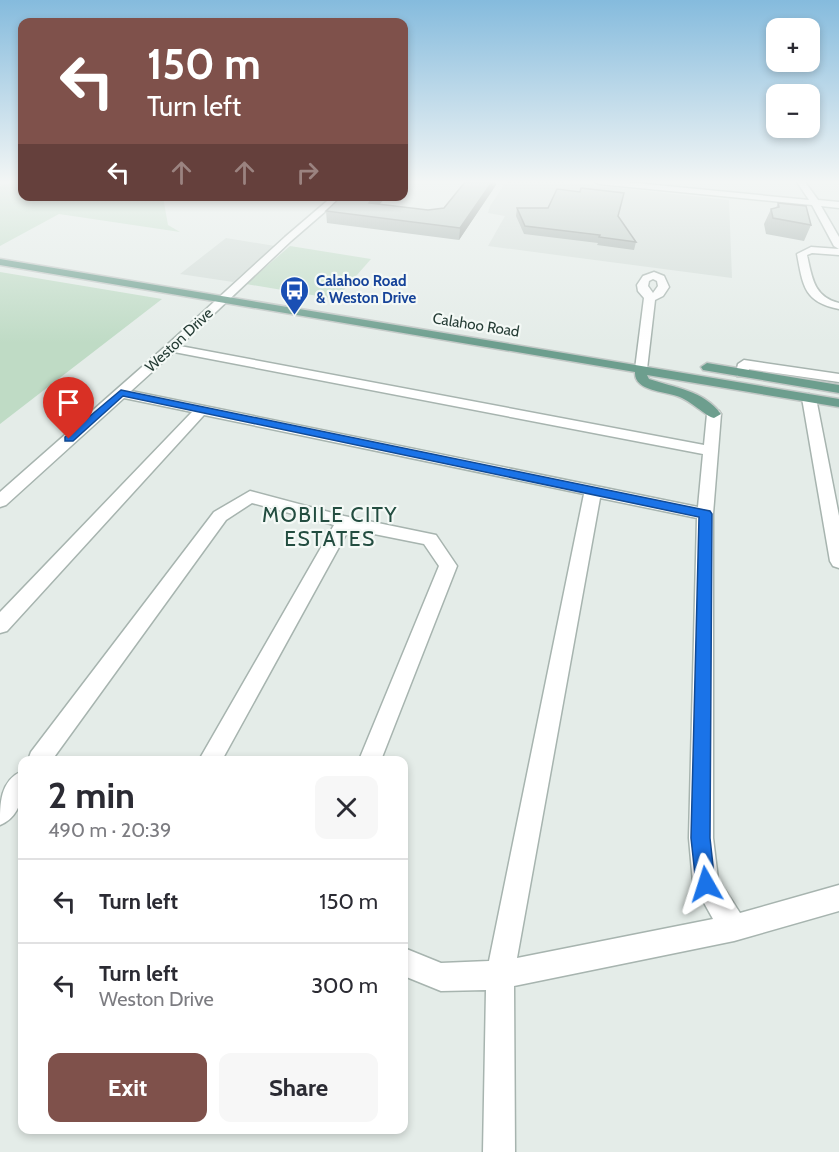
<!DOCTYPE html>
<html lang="en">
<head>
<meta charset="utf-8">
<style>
  body { margin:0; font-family:Cabin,sans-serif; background:#f7f7f7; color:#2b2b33; height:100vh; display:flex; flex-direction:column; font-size:22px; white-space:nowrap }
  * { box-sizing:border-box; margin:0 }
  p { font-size:20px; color:#7c7c81 }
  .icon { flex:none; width:33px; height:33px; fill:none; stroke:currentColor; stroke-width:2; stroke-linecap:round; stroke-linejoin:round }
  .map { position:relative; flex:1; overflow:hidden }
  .drawer { position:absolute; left:18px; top:756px; width:390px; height:378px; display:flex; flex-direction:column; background:#fff; border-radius:12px; box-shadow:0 3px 9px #0003 }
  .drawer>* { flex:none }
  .banner { position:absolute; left:18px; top:18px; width:390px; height:183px; border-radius:12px; box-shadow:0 3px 9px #0003; background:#7f514b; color:#fff; overflow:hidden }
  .tools { position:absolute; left:766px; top:18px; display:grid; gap:12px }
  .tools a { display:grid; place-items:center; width:54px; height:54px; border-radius:12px; background:#fff; box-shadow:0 3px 9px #0003; font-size:30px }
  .pin { position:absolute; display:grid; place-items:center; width:51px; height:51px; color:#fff; margin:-62px -26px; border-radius:50% 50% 50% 0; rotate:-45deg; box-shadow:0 0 6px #0007 }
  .pin .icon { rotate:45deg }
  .me { position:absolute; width:66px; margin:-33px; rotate:354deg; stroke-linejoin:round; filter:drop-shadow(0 0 4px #0008) }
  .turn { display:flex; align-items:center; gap:21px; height:126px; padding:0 30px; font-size:27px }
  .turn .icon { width:78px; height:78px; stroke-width:2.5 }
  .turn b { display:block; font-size:42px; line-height:51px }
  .lanes { display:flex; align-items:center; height:57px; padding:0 30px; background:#0003; justify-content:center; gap:30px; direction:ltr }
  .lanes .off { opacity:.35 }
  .round { display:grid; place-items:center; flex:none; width:63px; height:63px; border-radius:12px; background:#f7f7f7 }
  .summary { display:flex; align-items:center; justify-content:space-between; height:102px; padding:0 30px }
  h1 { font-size:36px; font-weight:700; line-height:45px }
  .action { display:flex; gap:12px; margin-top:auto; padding:12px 30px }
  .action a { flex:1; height:69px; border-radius:12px; background:#7f514b; color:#fff; font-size:24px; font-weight:700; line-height:69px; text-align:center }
  .action a+a { background:#f7f7f7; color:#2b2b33 }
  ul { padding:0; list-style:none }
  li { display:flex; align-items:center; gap:18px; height:84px; padding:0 30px; border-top:2px solid #e1e1e2 }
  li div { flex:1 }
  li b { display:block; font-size:22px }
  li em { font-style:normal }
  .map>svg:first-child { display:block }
  .built { fill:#d2dcd7 }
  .green { fill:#bfdbc5 }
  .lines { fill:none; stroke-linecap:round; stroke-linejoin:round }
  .minor-casing { stroke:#a7b4af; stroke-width:3 }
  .major-casing { stroke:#c2c8c6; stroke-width:3 }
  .minor { fill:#fff; fill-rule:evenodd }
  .major { fill:#6d9e8e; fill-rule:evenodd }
  .wall { fill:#a0aba6 }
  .shaded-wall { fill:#828b87 }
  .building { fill:#bac7c1; stroke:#828b87; stroke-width:1.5 }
  .route { fill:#1a73e8; stroke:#114b97; stroke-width:1.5 }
  .labels { text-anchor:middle; stroke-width:4.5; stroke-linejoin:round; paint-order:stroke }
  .far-transit-label { font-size:15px; font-weight:bold; fill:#164399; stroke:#f4f9f6; text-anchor:start }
  .far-street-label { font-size:15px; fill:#253c35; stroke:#f4f9f6 }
  .quarter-label { font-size:21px; letter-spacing:1.5px; fill:#234d40; stroke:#f4f9f6 }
</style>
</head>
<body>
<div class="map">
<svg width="839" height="1152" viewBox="0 0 839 1152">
  <rect width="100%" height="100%" fill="#e4ece8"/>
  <path class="built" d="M 506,182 L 562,182 L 729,200 L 732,278 L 488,246 L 505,216 L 488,213 L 490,206 Z
    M 226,238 L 275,246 L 233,282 L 180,274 Z"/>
  <path class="green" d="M 13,182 L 22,182 L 22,196 L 163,197 L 168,225 L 180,232 L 59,214 L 0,246 L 0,186 Z
    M 290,246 L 371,259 L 336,299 L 246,284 Z
    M 0,272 L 162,299 L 0,424 Z"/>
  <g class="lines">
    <defs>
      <path id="minor" d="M 595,182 L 625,182 L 809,200 L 797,182 L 805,182 L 818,200 L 839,202 L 839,208 L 821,206 L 839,237 L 839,249 L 834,246 L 812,205 L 599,184 Z
        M 333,196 L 343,196 L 291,241 L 180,346 L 704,445 L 707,414 L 714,410 L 719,411 L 721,414 L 713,514 L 713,838 L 718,879 L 740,913 L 839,885 L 839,911 L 734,941 L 514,986 L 515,1152 L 483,1152 L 486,990 L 441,991 L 404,976 L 404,948 L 441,963 L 489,961 L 584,494 L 204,415 L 7,631 L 0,633 L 0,612 L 192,412 L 124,398 L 6,505 L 0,507 L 0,492 L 167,345 L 285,237 ZM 174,352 L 703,454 L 698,507 L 131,391 ZM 600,498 L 697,518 L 689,838 L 693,883 L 713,919 L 517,958 Z
        M 811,247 L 839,249 L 839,255 L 812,253 L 807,255 C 812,278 814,297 839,303 L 839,309 C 804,302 803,286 797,254 Z
        M 654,272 L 664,276 L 669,287 L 663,296 L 655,300 L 647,369 L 641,373 L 635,369 L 644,298 L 638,291 L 637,285 L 643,276 ZM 653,279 L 657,281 L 658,286 L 653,293 L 648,286 L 649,281 Z
        M 744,360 L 839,374 L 839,382 L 749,369 L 747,376 L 737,376 L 736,373 L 738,364 Z
        M 809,394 L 816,398 L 839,516 L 839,568 L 833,566 L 830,561 L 802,398 Z
        M 250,491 L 344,516 L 436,535 L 457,566 L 381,760 L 359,760 L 439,566 L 424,544 L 349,529 L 222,760 L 199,760 L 334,525 L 252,503 L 226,520 L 52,760 L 28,760 L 31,752 L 214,512 Z
        M 22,771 C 24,792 22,816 0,825 C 0,803 0,781 22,771 Z"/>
      <path id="major" d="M 0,259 L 839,399 L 839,407 L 647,375 L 649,379 C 675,388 703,390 721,414 L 714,418 C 705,416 692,401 677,396 C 664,391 634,391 635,372 L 0,265 Z
        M 707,363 L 839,385 L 839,393 L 703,370 L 701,367 Z"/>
    </defs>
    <use href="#minor" class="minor-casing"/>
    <use href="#major" class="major-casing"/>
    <use href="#minor" class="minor"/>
    <use href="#major" class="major"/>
  </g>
  <path class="wall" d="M 465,182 L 496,182 L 496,185 L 459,240 L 327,223 L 326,211 L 342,196 L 387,196 L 380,204 L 428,210 L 444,208 Z
    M 778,203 L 811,225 L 804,241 L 766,234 L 764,224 L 771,209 L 776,208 Z
    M 517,208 L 548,208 L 618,216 L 636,242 L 634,250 L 597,245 L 598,243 L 524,234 L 516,216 Z"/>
  <path class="shaded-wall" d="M 492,182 L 496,182 L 496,185 L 459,240 L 460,228 Z
    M 375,196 L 387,196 L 370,214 L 369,203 Z"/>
  <path class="building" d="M 465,182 L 492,182 L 460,228 L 326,211 L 342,196 L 375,196 L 369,203 L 428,210 L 444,208 Z
    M 581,188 L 624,193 L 618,216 L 636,242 L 599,237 L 600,235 L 525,226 L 517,208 L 548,208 L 557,189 L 580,192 Z
    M 778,203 L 806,206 L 811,225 L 773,218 L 771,209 L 779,207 Z"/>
  <linearGradient id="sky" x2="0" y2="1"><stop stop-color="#85bbdd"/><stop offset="0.53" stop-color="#f3f6f5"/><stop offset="1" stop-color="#f3f6f5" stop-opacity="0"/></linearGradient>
  <rect width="839" height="343" fill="url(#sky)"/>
  <path class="route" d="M 121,390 L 710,511 L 712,514 L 710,838 L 715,884 L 713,890 L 706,893 L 699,890 L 696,884 L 691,838 L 699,517 L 123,396 L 73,441 L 65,441 L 65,437 Z"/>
  <defs>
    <symbol id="bus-pin" viewBox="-11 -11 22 30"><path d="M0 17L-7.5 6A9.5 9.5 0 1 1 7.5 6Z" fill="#1a4fb4" stroke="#f4f9f6"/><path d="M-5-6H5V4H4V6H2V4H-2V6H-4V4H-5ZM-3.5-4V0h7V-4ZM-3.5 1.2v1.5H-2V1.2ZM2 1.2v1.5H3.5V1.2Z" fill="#fff"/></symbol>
  </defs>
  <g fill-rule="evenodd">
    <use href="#bus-pin" x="278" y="274" width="33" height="45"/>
  </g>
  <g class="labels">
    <g class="far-transit-label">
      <text x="316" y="286">Calahoo Road<tspan x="316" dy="17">&amp; Weston Drive</tspan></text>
    </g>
    <g class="far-street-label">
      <text transform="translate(476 325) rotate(9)" y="5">Calahoo Road</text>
      <text transform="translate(179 340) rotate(-43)" y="5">Weston Drive</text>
    </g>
    <g class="quarter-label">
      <text x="330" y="522">MOBILE CITY<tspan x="330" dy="24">ESTATES</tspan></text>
    </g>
  </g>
</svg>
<div class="tools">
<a>+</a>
<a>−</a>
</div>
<div class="pin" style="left:69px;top:439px;background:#d93025"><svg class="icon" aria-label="arrive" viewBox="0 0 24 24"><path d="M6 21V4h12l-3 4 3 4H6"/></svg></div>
<svg class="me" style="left:706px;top:884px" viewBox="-20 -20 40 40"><path d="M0-17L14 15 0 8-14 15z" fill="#1a73e8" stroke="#fff" stroke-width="4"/></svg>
<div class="banner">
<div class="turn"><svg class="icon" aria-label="left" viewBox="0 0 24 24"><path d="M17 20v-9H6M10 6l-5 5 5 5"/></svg><div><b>150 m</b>Turn left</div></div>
<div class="lanes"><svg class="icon" aria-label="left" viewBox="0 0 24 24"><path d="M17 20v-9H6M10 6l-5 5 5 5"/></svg><svg class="icon off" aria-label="ahead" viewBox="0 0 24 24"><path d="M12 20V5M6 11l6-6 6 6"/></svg><svg class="icon off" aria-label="ahead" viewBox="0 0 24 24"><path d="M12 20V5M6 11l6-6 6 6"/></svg><svg class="icon off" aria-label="right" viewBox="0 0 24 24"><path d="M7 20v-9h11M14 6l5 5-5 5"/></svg></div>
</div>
<section class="drawer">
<div class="summary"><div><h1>2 min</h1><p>490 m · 20:39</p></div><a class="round"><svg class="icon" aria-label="close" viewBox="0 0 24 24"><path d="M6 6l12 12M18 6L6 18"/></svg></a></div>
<ul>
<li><svg class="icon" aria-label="left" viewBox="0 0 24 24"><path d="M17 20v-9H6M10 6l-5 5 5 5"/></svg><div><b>Turn left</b></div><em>150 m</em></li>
<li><svg class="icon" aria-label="left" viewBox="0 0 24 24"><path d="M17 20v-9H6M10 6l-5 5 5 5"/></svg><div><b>Turn left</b><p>Weston Drive</p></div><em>300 m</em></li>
</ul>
<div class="action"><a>Exit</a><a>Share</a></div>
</section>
</div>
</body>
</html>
